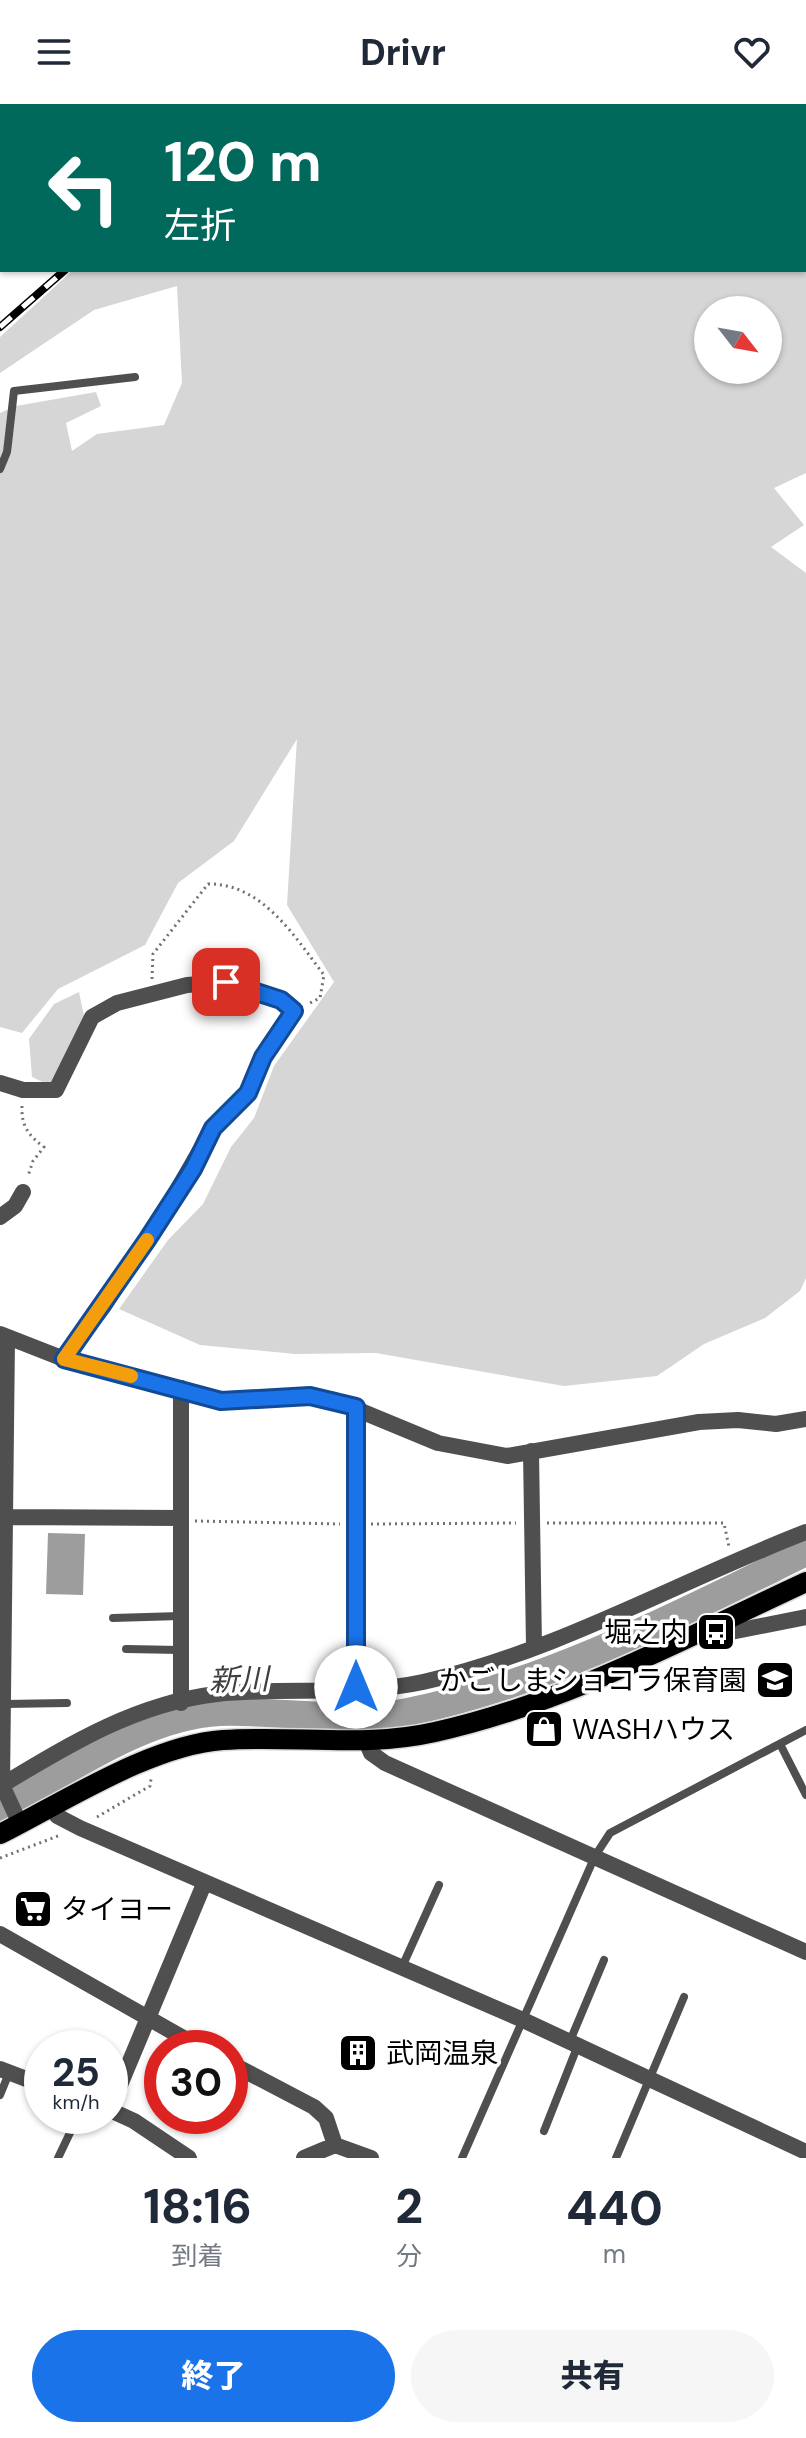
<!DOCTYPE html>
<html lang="ja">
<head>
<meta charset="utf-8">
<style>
  body { margin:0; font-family:"DM Sans","Noto Sans JP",sans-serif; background:#f6f6f7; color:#1f2937; height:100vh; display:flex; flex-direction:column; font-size:30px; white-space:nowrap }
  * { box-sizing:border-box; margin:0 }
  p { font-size:26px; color:#747a83 }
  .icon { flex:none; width:44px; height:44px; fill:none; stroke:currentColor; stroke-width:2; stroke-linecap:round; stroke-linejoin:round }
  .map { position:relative; height:2054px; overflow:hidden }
  .side { display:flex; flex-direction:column; background:#fff; flex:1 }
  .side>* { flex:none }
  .hud { position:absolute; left:0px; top:0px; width:806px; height:168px; box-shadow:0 2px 6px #0004; background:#00695c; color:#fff; overflow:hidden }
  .needle { width:52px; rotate:121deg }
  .controls { position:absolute; left:694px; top:192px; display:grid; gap:16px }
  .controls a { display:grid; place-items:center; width:88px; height:88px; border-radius:50%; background:#fff; box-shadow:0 2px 6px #0004; font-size:40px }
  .speed { position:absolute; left:24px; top:1926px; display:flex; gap:16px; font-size:40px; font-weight:700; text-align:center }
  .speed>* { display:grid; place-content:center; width:104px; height:104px; border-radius:50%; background:#fff; box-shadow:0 2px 6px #0004; line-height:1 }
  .speed small { font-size:20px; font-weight:400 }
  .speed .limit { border:12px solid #d22; background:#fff; color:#111 }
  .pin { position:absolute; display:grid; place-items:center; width:68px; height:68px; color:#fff; margin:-34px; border-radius:16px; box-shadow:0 4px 12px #0006 }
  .me { position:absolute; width:88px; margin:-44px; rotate:0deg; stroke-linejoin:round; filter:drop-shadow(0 0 6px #0008) }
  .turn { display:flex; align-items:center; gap:28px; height:168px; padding:0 32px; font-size:36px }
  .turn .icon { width:104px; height:104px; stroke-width:2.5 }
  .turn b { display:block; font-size:56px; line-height:68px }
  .eta { display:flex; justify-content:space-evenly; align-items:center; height:136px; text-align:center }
  .eta b { font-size:48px; font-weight:800; line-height:56px }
  .button { display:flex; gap:16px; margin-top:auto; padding:16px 32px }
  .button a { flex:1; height:92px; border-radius:48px; background:#1a73e8; color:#fff; font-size:32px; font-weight:800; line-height:92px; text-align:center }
  .button a+a { background:#f6f6f7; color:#1f2937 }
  header { display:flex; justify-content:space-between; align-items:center; height:104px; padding:0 32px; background:#fff; font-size:36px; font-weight:800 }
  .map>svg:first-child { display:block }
  .green { fill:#d6d6d6; fill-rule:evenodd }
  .water { fill:#9d9d9d }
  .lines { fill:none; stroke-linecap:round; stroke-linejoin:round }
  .river { stroke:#9d9d9d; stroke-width:28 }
  .street-tunnel { stroke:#d9d9d9; stroke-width:16; stroke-dasharray:16 8; stroke-linecap:butt }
  .primary-casing { stroke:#dbdbdb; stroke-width:23 }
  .path { stroke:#717171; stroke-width:3; stroke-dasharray:2 4; stroke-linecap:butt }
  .lane { stroke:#4f4f4f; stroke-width:8 }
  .street { stroke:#4f4f4f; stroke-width:16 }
  .secondary { stroke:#1c1c1c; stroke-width:16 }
  .primary { stroke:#000; stroke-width:20 }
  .rail-casing { stroke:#000; stroke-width:8 }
  .rail { stroke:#fff; stroke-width:5; stroke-dasharray:15; stroke-linecap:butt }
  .route-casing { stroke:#114b97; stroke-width:20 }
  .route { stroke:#1a73e8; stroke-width:14 }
  .slow { stroke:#f59e0b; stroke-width:14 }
  .labels { text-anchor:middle; stroke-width:7; stroke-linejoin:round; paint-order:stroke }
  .poi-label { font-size:28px; fill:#000; stroke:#fff; text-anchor:start }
  .water-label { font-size:30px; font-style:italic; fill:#3e3e3e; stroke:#fff }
</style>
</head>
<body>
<header><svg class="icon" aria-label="menu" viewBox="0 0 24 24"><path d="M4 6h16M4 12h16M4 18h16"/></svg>Drivr<svg class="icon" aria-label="heart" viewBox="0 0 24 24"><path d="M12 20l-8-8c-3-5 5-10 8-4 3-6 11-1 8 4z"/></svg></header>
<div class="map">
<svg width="806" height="2054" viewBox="0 0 806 2054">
  <rect width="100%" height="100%" fill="#fff"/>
  <path class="green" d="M 501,0 L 806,0 L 806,369 L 774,384 L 804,421 L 771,443 L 806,469 L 806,1174 L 800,1187 L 765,1214 L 704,1240 L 657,1272 L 564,1282 L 376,1249 L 295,1250 L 200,1241 L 119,1205 L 168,1136 L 203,1100 L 231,1043 L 254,1014 L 274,962 L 334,878 L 287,801 L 297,635 L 234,737 L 178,779 L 145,841 L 58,885 L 22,929 L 0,923 L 0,309 L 16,302 L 96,288 L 101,302 L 66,319 L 72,347 L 97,330 L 164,321 L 182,279 L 177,182 L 94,206 L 0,269 L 0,233 L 73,166 L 804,166 L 804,2 ZM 708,206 L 768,206 L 768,266 L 708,266 Z
    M 79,888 L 85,917 L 53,983 L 32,973 L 29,935 L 54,900 Z"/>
  <path class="water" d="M 48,1429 L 85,1430 L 83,1491 L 46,1490 Z"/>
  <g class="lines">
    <path class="river" d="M 0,1704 C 65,1669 145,1611 220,1608 C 277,1606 353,1620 408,1608 C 548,1579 678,1511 806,1448"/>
    <path class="street-tunnel" d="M 243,0 L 248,2"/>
    <defs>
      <path id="primary" d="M 0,1730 C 64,1698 151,1641 223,1636 C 294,1631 365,1644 435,1628 C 566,1599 685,1534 806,1478"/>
    </defs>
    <use href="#primary" class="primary-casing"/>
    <path class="path" d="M 152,875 L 153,850 L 208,780 C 262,779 295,833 324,871 L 320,894 L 308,900
      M 22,1002 C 21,1022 29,1032 44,1043 L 33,1057 L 28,1072
      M 195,1417 L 340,1420
      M 547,1419 L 724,1419 L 729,1443
      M 371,1420 L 516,1419
      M 346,1601 L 347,1618
      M 97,1713 L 150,1682 L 151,1675
      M 0,1754 L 58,1732"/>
    <path class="lane" d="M 0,365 L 7,348 L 14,287 L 135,273
      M 113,1514 L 180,1512
      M 126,1545 L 180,1546
      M 5,1600 L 67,1599
      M 780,1640 L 806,1691
      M 402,1863 L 439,1781
      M 570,1937 L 604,1856
      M 0,1991 L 9,1969
      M 544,2027 L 578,1941
      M 58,2054 L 78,2012
      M 462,2054 L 595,1752 L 610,1729 L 806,1626
      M 616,2054 L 684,1893"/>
    <path class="street" d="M 271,2 L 275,0
      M 369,2 L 371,0
      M 0,979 L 23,986 L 56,986 L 92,913 L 117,899 L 187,881 L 226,878 L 281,896 L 294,907 L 263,953 L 248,989 L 213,1024 L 161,1114 L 104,1202 L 64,1255
      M 0,1113 L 15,1102 L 23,1088
      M 0,1230 L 64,1255 L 221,1297 L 310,1292 L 334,1296 L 438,1339 L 507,1352 L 699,1318 L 738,1316 L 776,1320 L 806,1315
      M 7,1235 L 2,1681 L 20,1720
      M 356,1303 L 356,1583
      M 531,1347 L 534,1543
      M 6,1413 L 181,1414
      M 719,1518 L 731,1528 L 806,1513
      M 181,1599 L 181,1284
      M 366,1637 L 371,1649 L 385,1659 L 806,1848
      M 2,1681 C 70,1640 137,1599 217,1590 C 283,1583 359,1592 423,1578 C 556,1548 679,1477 806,1428
      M 52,1701 L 57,1712 L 80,1724 L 523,1916 L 806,2048
      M 0,1830 L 201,1944
      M 230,1959 L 314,2003 L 326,2014 L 335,2041
      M 0,1965 L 42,1981
      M 110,2005 L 204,1780
      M 110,2006 L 134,2017 L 189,2054
      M 304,2054 L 335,2041 L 371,2054"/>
    <path class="secondary" d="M 112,2 L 115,0
      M 0,101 L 2,97"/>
    <use href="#primary" class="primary"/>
    <defs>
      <path id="rail" d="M 230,2 L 232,0
        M 0,223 L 65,166"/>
    </defs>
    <use href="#rail" class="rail-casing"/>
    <use href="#rail" class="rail"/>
  </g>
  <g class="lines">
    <defs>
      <path id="route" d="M 226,878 L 281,896 L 294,907 L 263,953 L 248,989 L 213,1024 L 193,1065 L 147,1136 L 64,1255 L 221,1297 L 310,1292 L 356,1303 L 356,1583"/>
    </defs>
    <use href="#route" class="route-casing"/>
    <use href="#route" class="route"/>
    <path class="slow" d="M 131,1272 L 64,1255 L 147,1136"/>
  </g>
  <defs>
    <symbol id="bus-square" viewBox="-11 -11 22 22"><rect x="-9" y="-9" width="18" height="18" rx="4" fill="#000" stroke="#fff"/><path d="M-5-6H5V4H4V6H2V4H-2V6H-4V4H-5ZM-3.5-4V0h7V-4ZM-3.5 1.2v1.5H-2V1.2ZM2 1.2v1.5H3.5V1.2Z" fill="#fff"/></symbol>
    <symbol id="school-square" viewBox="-11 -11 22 22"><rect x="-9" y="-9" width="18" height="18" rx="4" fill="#000" stroke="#fff"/><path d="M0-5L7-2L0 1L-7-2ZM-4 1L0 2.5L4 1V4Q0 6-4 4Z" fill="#fff"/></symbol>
    <symbol id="shop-square" viewBox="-11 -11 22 22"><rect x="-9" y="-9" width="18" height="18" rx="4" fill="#000" stroke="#fff"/><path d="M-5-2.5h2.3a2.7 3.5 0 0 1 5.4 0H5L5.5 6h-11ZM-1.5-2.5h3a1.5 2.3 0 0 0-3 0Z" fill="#fff"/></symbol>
    <symbol id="supermarket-square" viewBox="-11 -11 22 22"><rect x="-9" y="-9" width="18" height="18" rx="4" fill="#000" stroke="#fff"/><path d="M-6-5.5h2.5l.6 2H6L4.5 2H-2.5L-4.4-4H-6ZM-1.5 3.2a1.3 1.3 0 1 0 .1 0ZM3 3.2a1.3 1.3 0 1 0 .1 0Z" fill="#fff"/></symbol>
    <symbol id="building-square" viewBox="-11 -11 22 22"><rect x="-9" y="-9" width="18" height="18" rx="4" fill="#000" stroke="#fff"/><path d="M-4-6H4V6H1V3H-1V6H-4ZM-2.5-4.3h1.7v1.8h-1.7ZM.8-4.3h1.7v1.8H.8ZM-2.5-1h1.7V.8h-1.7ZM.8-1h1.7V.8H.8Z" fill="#fff"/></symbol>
  </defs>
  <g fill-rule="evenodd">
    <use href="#bus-square" x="694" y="1506" width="44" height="44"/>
    <use href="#school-square" x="753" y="1554" width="44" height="44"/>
    <use href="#shop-square" x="522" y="1603" width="44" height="44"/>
    <use href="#supermarket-square" x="11" y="1783" width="44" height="44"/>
    <use href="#building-square" x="336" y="1927" width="44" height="44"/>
  </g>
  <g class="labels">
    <g class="poi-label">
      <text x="688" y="1538" text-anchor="end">堀之内</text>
      <text x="747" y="1586" text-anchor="end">かごしまショコラ保育園</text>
      <text x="572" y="1635">WASHハウス</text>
      <text x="61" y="1815">タイヨー</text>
      <text x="386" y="1959">武岡温泉</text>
    </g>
    <g class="water-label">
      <text transform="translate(239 1576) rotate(-2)" y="10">新川</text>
    </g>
  </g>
</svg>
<div class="controls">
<a><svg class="needle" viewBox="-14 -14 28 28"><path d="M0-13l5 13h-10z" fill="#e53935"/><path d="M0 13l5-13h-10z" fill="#747a83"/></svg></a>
</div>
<div class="speed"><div>25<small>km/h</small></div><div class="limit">30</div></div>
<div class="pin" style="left:226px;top:878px;background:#d93025"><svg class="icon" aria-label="arrive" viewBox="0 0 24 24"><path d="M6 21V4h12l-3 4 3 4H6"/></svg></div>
<svg class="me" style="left:356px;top:1583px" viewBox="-20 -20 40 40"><circle r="19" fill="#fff"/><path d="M0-13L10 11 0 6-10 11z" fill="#1a73e8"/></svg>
<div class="hud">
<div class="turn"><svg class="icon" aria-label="left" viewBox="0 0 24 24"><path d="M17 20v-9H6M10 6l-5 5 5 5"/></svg><div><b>120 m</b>左折</div></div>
</div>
</div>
<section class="side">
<div class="eta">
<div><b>18:16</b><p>到着</p></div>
<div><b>2</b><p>分</p></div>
<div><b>440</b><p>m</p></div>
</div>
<div class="button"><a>終了</a><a>共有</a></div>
</section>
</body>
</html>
